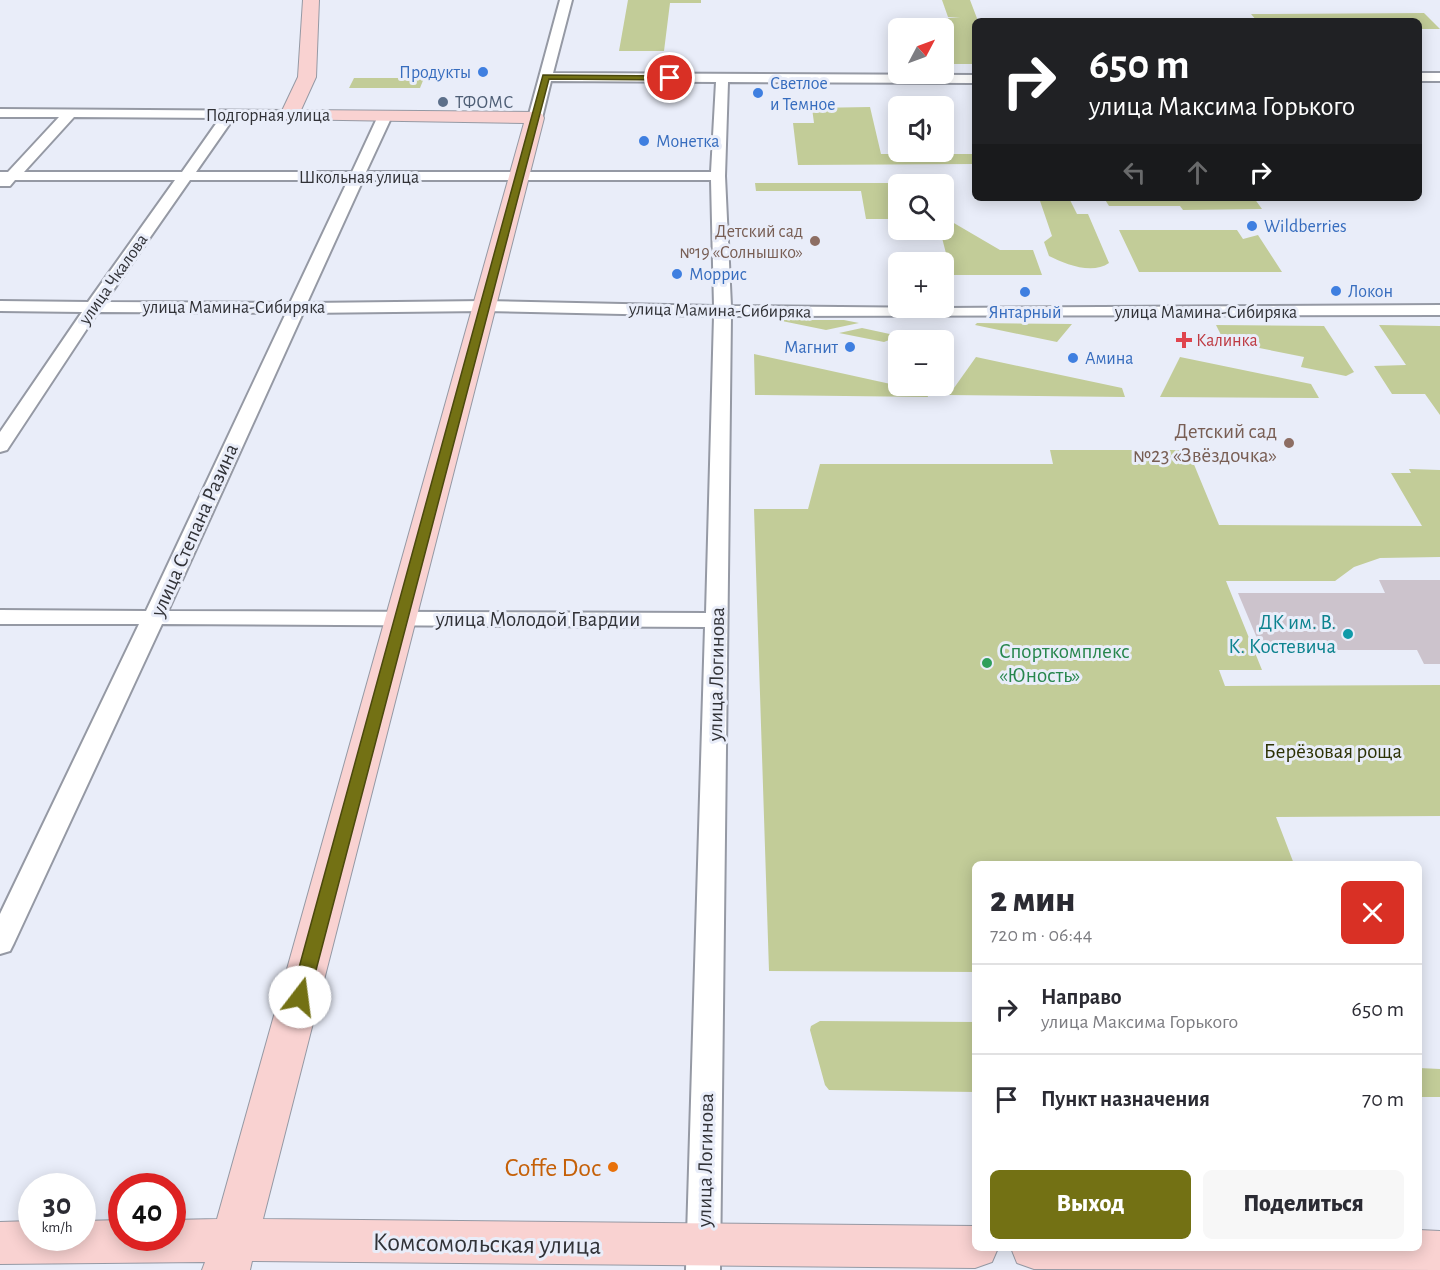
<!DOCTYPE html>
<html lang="ru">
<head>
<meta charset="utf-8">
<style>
  body { margin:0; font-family:"Alegreya Sans",sans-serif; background:#f7f7f7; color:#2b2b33; height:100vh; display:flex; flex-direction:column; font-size:22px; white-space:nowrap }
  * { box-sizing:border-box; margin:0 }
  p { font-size:20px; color:#7c7c81 }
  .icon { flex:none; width:33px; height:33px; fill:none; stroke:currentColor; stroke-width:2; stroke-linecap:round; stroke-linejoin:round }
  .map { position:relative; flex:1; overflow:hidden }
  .drawer { position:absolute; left:972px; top:861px; width:450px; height:390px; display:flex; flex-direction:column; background:#fff; border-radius:9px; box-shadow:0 3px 15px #0003 }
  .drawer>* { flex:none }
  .banner { position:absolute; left:972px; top:18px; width:450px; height:183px; border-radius:9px; box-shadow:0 3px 15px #0003; background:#202124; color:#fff; overflow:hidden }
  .needle { width:39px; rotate:49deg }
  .buttons { position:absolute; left:888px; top:18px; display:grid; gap:12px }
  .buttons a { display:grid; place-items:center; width:66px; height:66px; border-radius:9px; background:#fff; box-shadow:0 3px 15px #0003; font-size:30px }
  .speed { position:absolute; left:18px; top:1173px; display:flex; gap:12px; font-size:30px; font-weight:700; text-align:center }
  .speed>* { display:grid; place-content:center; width:78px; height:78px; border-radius:50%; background:#fff; box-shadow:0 3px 15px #0003; line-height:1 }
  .speed small { font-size:15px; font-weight:400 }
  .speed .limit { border:9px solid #d22; background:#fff; color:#111 }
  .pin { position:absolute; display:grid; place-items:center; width:51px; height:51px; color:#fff; margin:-26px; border:3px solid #fff; border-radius:50%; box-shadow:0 2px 6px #0007 }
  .me { position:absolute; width:66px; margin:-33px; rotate:15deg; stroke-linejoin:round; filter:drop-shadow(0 0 4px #0008) }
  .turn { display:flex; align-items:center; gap:21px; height:126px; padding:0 18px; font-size:27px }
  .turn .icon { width:78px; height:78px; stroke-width:2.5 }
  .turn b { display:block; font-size:42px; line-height:51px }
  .lanes { display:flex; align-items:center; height:57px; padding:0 18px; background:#0003; justify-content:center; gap:30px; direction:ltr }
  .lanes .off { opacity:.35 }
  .round { display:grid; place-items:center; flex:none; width:63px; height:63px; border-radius:9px; background:#f7f7f7 }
  .overview { display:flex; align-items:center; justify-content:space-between; height:102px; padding:0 18px }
  h1 { font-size:36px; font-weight:800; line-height:45px }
  .button { display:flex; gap:12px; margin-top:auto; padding:12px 18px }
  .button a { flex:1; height:69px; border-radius:9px; background:#737114; color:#fff; font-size:24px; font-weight:800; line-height:69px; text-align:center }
  .button a+a { background:#f7f7f7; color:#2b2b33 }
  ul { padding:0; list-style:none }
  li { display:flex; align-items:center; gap:18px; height:90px; padding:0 18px; border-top:2px solid #e1e1e2 }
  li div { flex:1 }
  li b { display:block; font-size:22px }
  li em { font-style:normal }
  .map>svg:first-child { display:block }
  .green { fill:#c2cc98 }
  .building { fill:#ccc3cc }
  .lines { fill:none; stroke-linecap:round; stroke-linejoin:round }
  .street-casing { stroke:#9599a4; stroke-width:4 }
  .secondary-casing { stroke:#9599a4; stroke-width:2 }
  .street { fill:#fff; fill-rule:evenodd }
  .secondary { fill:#f9d2d1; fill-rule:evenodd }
  .route { fill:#737114; stroke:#4b490d; stroke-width:1.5 }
  .shop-dot { fill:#3f7fe0; stroke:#e9edf9; stroke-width:2 }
  .service-dot { fill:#5c6f8a; stroke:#e9edf9; stroke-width:2 }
  .education-dot { fill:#8d6e63; stroke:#e9edf9; stroke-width:2 }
  .health-dot { fill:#e0444e; stroke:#e9edf9; stroke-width:2 }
  .culture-dot { fill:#0f9aa8; stroke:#e9edf9; stroke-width:2 }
  .leisure-dot { fill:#2e9e5b; stroke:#e9edf9; stroke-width:2 }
  .food-dot { fill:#e8710a; stroke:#e9edf9; stroke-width:2 }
  .labels { text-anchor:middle; stroke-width:6; stroke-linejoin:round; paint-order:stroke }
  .far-shop-label { font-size:18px; fill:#366cbe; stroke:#e9edf9; text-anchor:start }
  .far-service-label { font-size:18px; fill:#4e5e75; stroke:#e9edf9; text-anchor:start }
  .far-street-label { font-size:18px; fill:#313237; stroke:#e9edf9 }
  .far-education-label { font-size:18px; fill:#785e54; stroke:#e9edf9; text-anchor:end }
  .far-health-label { font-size:18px; fill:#be3a42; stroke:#e9edf9; text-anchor:start }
  .education-label { font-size:21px; fill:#785e54; stroke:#e9edf9; text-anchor:end }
  .street-label { font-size:21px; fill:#313237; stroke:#e9edf9 }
  .culture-label { font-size:21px; fill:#0d838f; stroke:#e9edf9; text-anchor:end }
  .leisure-label { font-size:21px; fill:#27864d; stroke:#e9edf9; text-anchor:start }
  .park-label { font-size:21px; fill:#2c3205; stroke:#e9edf9 }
  .near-food-label { font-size:26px; fill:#c56008; stroke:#e9edf9; text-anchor:end }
  .near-street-label { font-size:26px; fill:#313237; stroke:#e9edf9 }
</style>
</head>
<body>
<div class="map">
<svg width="1440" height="1270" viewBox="0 0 1440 1270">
  <rect width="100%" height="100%" fill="#e9edf9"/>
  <path class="green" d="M 628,0 L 701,0 L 701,3 L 670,3 L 664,51 L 619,51 Z
    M 942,0 L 970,0 L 978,21 L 975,21 L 975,64 L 944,64 L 944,28 L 931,28 L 930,25 L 950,25 L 948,18 L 960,18 L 948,17 Z
    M 1424,13 L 1440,29 L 1419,29 L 1419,21 L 1257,21 L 1251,14 Z
    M 354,78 L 424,78 L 420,88 L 349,88 Z
    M 870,107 L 881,154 L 975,154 L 975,164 L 798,165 L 793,123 L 814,123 L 812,108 Z
    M 755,183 L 933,183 L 933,184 L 898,184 L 898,219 L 866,219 L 861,191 L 756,191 Z
    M 1039,198 L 1069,198 L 1077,214 L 1088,214 L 1109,263 C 1092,275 1065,264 1049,256 L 1044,242 L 1052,236 Z
    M 1104,198 L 1254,198 L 1262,209 L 1183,210 L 1180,206 L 1109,206 Z
    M 947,219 L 1000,250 L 1033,250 L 1042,275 L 944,275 L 944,266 L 949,265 L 940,230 L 944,230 L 944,221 Z
    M 1119,230 L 1237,230 L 1243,239 L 1258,235 L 1282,272 L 1139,272 Z
    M 777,320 L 844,320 L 859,323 L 826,330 Z
    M 977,323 L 1072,324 L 1057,342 L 975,325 Z
    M 1216,325 L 1324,326 L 1354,372 L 1346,376 L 1301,367 L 1304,357 L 1224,341 Z
    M 1379,325 L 1440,326 L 1440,415 L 1425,394 L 1392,394 L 1374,366 L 1406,365 Z
    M 862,328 L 899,336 L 884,342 L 839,333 Z
    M 754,354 L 927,392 L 928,397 L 755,395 Z
    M 976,357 L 1122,388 L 1125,397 L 949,395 Z
    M 1180,357 L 1311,384 L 1319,398 L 1160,397 Z
    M 1050,450 L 1188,450 L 1219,525 L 1422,526 L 1391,473 L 1411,473 L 1409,469 L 1440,470 L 1440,557 L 1380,558 L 1354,567 L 1335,581 L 1226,581 L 1262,670 L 1219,670 L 1225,686 L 1440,685 L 1440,816 L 1276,817 L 1294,864 L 975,864 L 975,972 L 769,971 L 754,509 L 808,509 L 820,464 L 1053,464 Z
    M 820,1021 L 975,1022 L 975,1092 L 829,1090 L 825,1085 L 810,1030 L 811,1026 Z
    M 1419,1068 L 1440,1069 L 1440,1097 L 1419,1097 Z"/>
  <path class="building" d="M 1379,580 L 1440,580 L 1440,664 L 1424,664 L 1417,650 L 1262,650 L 1238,593 L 1385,593 Z"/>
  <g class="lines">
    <defs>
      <path id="street" d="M 560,0 L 572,0 L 553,73 L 975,75 L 975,83 L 728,82 L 725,176 L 731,306 L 944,308 L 1440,305 L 1440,315 L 731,316 L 720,1270 L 686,1270 L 705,627 L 162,624 L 14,943 L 10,951 L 0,954 L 0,914 L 139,624 L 0,624 L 0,610 L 146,611 L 286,313 L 98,312 L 7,450 L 0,452 L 0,432 L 82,312 L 0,311 L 0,301 L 88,302 L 175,180 L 15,180 L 10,186 L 0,186 L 0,172 L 8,172 L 59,117 L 0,117 L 0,109 L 289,111 L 296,115 L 289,119 L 233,119 L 196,172 L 352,172 L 378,116 L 385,112 L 392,116 L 366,172 L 711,172 L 716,82 L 551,81 L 542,118 L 540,121 L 530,121 L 528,118 ZM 74,117 L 220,118 L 182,172 L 24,172 ZM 190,180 L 348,180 L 290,303 L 105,302 ZM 363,180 L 711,180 L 714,306 L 485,301 L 307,303 ZM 485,311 L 714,316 L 706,613 L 168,611 L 303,313 Z
        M 1419,73 L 1440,73 L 1440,81 L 1419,81 Z"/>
      <path id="secondary" d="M 303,0 L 319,0 L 316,77 L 301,110 L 535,112 L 542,114 L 544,118 L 263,1219 L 975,1226 L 975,1248 L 998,1248 L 992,1262 L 975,1268 L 252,1261 L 250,1270 L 202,1270 L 205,1262 L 0,1264 L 0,1222 L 32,1221 L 32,1238 L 82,1238 L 82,1221 L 122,1220 L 122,1238 L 172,1238 L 172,1220 L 217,1219 L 524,123 L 282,119 L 280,115 L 298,77 Z
        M 1419,1230 L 1440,1231 L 1440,1270 L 1034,1269 L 1017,1263 L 1011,1248 L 1419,1248 Z"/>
    </defs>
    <use href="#street" class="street-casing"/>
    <use href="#secondary" class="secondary-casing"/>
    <use href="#street" class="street"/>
    <use href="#secondary" class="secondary"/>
  </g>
  <path class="route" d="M 543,75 L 670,76 L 674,78 L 670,80 L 549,79 L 309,997 L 306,1002 L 300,1004 L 294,1002 L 291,997 Z"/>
  <g class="shop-dot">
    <circle cx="483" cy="72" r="6"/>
    <circle cx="758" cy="93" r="6"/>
    <circle cx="644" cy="141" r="6"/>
    <circle cx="1252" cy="226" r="6"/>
    <circle cx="677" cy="274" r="6"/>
    <circle cx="1336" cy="291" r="6"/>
    <circle cx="1025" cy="292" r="6"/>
    <circle cx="850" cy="347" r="6"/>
    <circle cx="1073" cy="358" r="6"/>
  </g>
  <circle class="service-dot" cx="443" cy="102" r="6"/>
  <g class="education-dot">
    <circle cx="815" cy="241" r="6"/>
    <circle cx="1289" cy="443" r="6"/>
  </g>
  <path class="health-dot" d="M1181 331h6v6h6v6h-6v6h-6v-6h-6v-6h6z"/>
  <circle class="culture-dot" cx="1348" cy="634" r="6"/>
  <circle class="leisure-dot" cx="987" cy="663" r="6"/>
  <circle class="food-dot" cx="613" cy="1167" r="6"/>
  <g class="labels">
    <g class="far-shop-label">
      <text x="471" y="78" text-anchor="end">Продукты</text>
      <text x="770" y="89">Светлое<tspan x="770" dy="21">и Темное</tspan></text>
      <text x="656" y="147">Монетка</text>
      <text x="1264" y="232">Wildberries</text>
      <text x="689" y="280">Моррис</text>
      <text x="1348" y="297">Локон</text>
      <text x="1025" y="318" text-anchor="middle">Янтарный</text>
      <text x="838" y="353" text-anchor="end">Магнит</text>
      <text x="1085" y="364">Амина</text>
    </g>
    <g class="far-service-label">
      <text x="455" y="108">ТФОМС</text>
    </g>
    <g class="far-street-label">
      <text x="268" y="121">Подгорная улица</text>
      <text x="359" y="183">Школьная улица</text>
      <text transform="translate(113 279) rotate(-55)" y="6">улица Чкалова</text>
      <text x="234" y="313">улица Мамина-Сибиряка</text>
      <text transform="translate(720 310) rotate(1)" y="6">улица Мамина-Сибиряка</text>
      <text x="1206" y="318">улица Мамина-Сибиряка</text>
    </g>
    <g class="far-education-label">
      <text x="803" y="237">Детский сад<tspan x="803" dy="21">№19 «Солнышко»</tspan></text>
    </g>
    <g class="far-health-label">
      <text x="1196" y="346">Калинка</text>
    </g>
    <g class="education-label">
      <text x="1277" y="438">Детский сад<tspan x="1277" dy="24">№23 «Звёздочка»</tspan></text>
    </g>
    <g class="street-label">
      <text transform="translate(194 530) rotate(-66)" y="7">улица Степана Разина</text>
      <text x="538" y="626">улица Молодой Гвардии</text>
      <text transform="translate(716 674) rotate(-89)" y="7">улица Логинова</text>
      <text transform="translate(705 1160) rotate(-89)" y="7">улица Логинова</text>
    </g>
    <g class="culture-label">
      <text x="1336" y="629">ДК им. В.<tspan x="1336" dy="24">К. Костевича</tspan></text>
    </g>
    <g class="leisure-label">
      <text x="999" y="658">Спорткомплекс<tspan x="999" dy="24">«Юность»</tspan></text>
    </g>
    <g class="park-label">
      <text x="1333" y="758">Берёзовая роща</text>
    </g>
    <g class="near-food-label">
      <text x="601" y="1176">Coffe Doc</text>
    </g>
    <g class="near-street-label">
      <text transform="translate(487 1243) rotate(1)" y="9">Комсомольская улица</text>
    </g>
  </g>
</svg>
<div class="buttons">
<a><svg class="needle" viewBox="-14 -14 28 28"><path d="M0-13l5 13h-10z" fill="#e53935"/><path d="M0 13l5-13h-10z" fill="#7c7c81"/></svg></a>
<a><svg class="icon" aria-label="sound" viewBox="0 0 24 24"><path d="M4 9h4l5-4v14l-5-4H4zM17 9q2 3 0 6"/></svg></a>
<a><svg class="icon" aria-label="search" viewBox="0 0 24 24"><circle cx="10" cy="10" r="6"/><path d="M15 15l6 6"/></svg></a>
<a>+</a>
<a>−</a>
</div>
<div class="speed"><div>30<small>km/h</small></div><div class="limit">40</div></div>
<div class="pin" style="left:670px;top:78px;background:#d93025"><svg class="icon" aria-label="arrive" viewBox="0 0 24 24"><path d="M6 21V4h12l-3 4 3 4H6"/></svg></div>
<svg class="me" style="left:300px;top:997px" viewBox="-20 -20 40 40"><circle r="19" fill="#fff"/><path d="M0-13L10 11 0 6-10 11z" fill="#737114"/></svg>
<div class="banner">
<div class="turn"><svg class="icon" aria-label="right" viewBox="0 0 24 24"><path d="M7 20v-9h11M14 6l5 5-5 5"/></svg><div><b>650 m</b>улица Максима Горького</div></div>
<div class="lanes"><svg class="icon off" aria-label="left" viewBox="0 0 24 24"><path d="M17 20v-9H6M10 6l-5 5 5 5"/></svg><svg class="icon off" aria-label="ahead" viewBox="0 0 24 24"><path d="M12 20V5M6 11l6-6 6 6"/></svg><svg class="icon" aria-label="right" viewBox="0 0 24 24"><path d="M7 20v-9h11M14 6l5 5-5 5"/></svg></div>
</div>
<section class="drawer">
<div class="overview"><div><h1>2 мин</h1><p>720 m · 06:44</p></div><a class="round" style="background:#d93025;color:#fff"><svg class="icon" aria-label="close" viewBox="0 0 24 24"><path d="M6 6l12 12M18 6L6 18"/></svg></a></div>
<ul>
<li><svg class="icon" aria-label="right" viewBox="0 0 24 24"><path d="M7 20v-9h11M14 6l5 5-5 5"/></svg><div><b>Направо</b><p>улица Максима Горького</p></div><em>650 m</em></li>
<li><svg class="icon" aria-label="arrive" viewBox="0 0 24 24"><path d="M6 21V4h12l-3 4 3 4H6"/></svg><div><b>Пункт назначения</b></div><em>70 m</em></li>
</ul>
<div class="button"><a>Выход</a><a>Поделиться</a></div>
</section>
</div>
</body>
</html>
